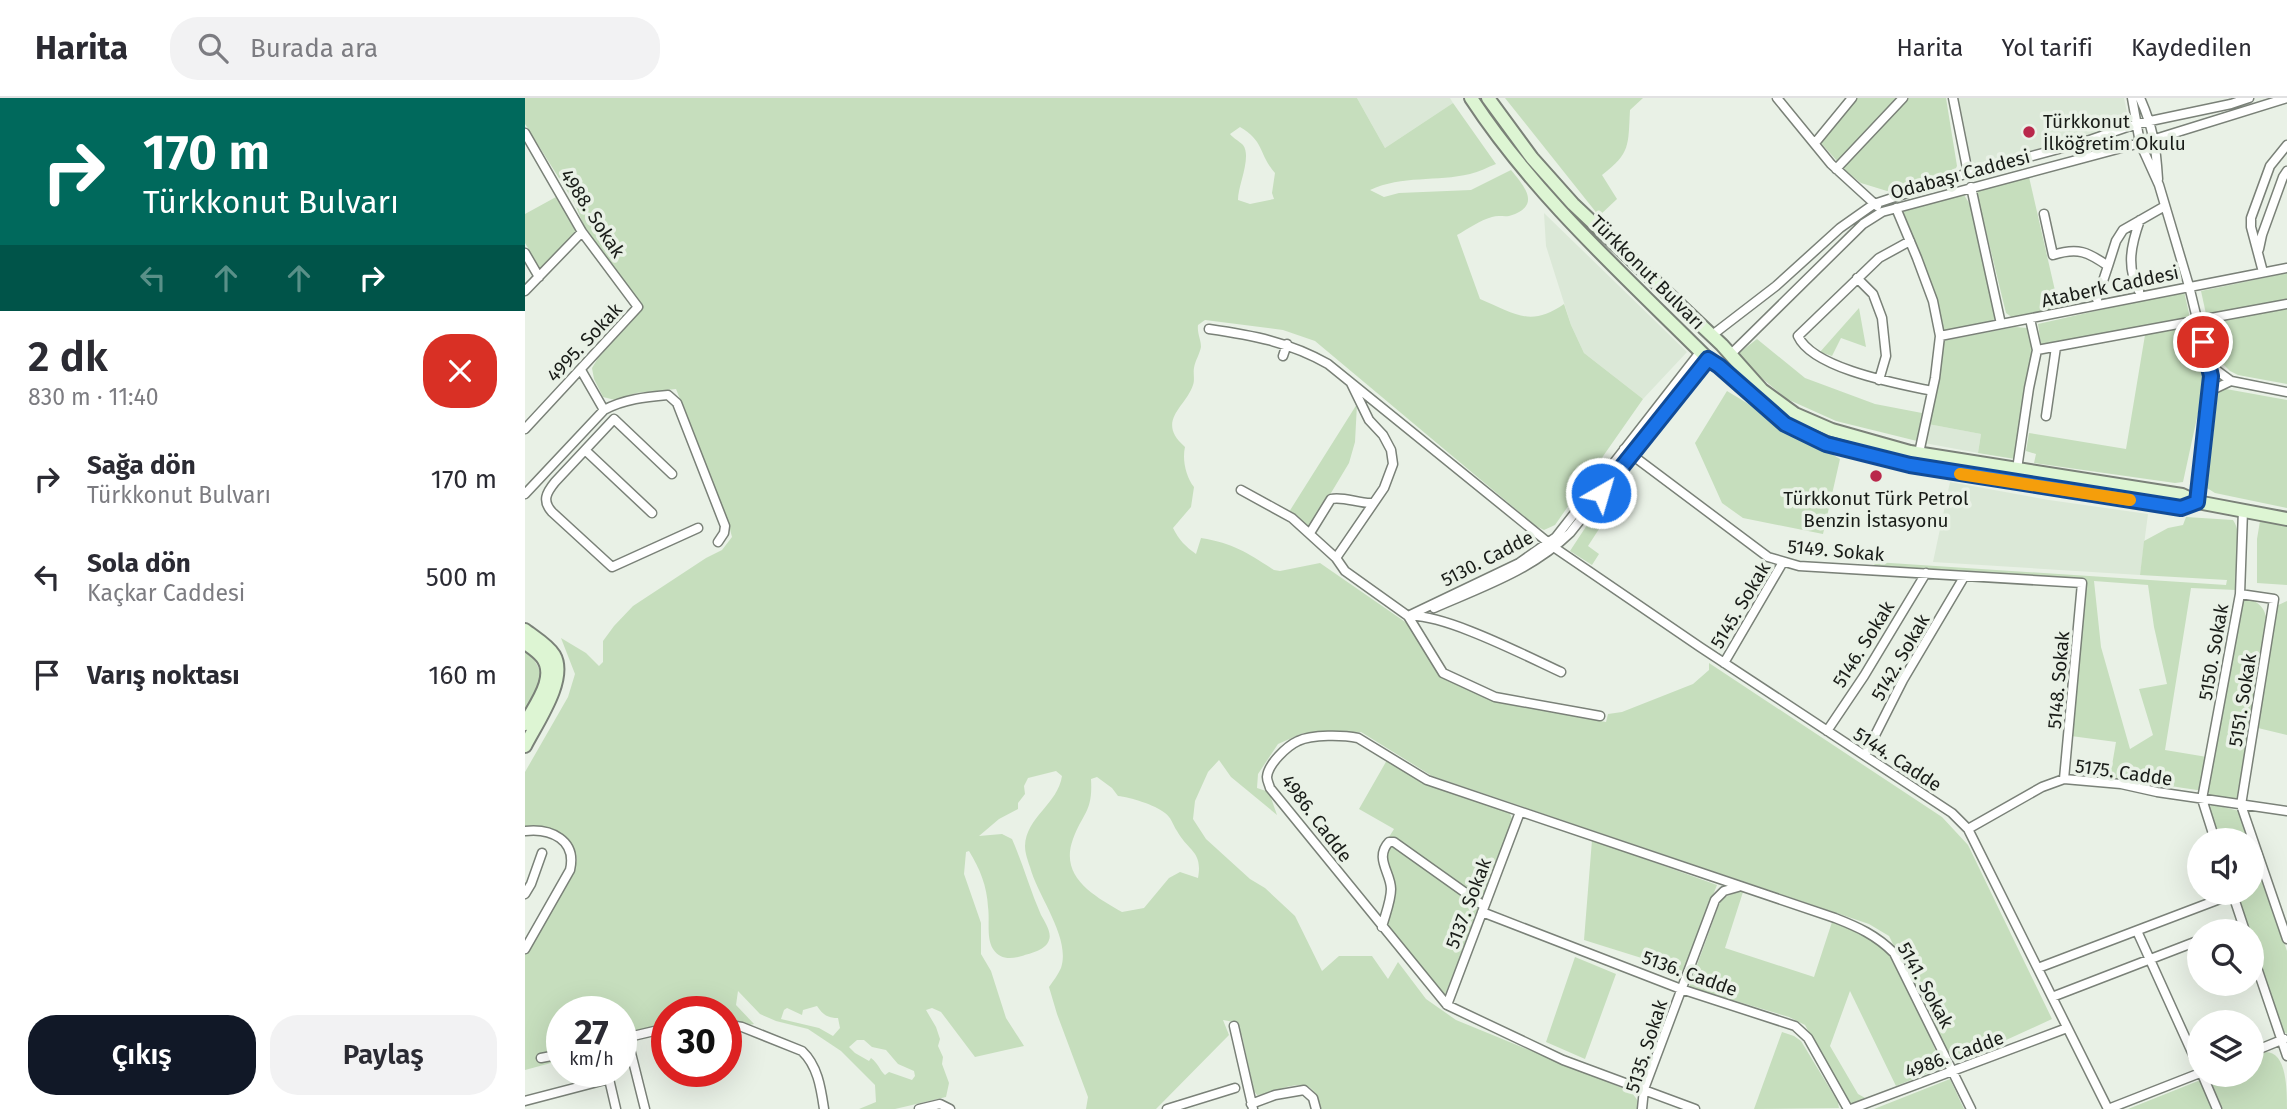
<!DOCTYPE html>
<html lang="tr">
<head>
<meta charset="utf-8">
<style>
  body { margin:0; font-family:"Fira Sans",sans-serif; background:#f2f2f3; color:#2b2b33; height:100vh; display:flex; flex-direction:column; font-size:26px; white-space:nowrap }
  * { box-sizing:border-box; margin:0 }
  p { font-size:23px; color:#7c7c81 }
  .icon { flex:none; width:38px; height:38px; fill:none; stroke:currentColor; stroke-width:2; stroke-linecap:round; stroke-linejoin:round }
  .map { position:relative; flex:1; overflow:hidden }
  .drawer { display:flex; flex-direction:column; background:#fff; width:525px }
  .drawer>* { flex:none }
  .banner { background:#00695c; color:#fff; overflow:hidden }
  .buttons { position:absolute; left:1662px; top:730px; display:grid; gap:14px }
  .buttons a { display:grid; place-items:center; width:77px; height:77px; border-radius:50%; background:#fff; box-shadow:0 7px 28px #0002; font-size:35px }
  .speed { position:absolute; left:21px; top:898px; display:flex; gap:14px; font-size:35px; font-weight:700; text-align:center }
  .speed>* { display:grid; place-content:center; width:91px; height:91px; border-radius:50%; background:#fff; box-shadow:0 7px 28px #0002; line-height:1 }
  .speed small { font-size:18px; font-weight:400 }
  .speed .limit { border:10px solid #d22; background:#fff; color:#111 }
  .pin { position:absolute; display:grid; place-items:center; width:60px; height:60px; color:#fff; margin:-30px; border:4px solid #fff; border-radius:50%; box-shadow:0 2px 7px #0007 }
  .me { position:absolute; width:77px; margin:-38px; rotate:38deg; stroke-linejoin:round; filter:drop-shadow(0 0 5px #0008) }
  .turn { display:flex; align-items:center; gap:24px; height:147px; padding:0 28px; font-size:32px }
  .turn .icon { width:91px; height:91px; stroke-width:2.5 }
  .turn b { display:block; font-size:49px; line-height:60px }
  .lanes { display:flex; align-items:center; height:66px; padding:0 28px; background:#0003; justify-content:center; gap:35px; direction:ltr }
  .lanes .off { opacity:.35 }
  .round { display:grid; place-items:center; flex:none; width:74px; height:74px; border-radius:28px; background:#f2f2f3 }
  .overview { display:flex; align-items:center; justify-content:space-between; height:119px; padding:0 28px }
  h1 { font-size:42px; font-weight:600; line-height:52px }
  .cta { display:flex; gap:14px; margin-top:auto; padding:14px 28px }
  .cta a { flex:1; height:80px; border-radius:28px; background:#111827; color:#fff; font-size:28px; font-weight:600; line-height:80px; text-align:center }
  .cta a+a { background:#f2f2f3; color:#2b2b33 }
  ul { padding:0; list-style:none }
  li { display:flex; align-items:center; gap:21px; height:98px; padding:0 28px }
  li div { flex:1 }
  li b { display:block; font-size:26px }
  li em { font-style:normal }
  header { display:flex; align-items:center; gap:42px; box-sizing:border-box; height:98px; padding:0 35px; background:#fff; border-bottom:2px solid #e1e1e2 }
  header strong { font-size:33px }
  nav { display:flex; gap:38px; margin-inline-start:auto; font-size:24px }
  .search { width:490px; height:63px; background:#f2f2f3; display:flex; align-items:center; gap:18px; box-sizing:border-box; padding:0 24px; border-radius:28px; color:#7c7c81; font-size:26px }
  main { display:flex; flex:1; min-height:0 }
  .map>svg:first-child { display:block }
  .built { fill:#dbe8d7 }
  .green { fill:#c6debd; fill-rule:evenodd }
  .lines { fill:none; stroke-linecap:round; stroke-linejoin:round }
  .street-casing { stroke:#7a8178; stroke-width:11 }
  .secondary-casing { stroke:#7a8178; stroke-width:16 }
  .street { stroke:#fff; stroke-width:8 }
  .secondary { stroke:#ddf5d3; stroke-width:12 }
  .route-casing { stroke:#114b97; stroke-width:18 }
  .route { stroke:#1a73e8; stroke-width:12 }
  .slow { stroke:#f59e0b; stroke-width:12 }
  .poi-dot { fill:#b9284b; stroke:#e9f1e6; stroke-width:2.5 }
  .labels { text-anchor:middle; stroke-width:7; stroke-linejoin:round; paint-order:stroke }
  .poi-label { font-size:19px; fill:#191c18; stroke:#e9f1e6; text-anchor:start }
  .street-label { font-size:19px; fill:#191c18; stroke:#e9f1e6 }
</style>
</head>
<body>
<header>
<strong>Harita</strong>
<div class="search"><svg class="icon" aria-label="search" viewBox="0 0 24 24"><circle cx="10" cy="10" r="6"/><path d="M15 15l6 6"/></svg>Burada ara</div>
<nav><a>Harita</a><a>Yol tarifi</a><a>Kaydedilen</a></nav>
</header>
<main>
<section class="drawer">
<div class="banner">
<div class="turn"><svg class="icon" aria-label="right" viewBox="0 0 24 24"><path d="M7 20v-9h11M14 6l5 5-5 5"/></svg><div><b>170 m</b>Türkkonut Bulvarı</div></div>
<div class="lanes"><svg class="icon off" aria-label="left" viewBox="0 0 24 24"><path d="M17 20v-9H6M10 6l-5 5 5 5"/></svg><svg class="icon off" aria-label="ahead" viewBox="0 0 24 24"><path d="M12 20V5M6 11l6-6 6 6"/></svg><svg class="icon off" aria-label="ahead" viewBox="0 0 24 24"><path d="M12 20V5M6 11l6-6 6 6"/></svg><svg class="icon" aria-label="right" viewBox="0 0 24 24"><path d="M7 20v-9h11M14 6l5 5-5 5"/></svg></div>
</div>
<div class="overview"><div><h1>2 dk</h1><p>830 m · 11:40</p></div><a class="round" style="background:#d93025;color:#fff"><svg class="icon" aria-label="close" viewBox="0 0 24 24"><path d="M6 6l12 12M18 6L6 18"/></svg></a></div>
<ul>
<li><svg class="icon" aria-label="right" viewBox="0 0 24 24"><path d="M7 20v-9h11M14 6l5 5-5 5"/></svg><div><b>Sağa dön</b><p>Türkkonut Bulvarı</p></div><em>170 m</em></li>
<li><svg class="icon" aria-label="left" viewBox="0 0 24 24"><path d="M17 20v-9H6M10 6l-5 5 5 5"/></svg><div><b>Sola dön</b><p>Kaçkar Caddesi</p></div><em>500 m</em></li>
<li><svg class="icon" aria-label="arrive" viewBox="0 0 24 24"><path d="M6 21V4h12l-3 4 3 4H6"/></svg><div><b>Varış noktası</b></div><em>160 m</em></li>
</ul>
<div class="cta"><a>Çıkış</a><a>Paylaş</a></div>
</section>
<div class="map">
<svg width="1762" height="1011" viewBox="0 0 1762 1011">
  <rect width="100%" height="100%" fill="#e9f1e6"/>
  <path class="built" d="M 832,0 L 925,0 L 928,5 L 860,50 Z
    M 1433,0 L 1599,0 L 1602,15 L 1597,25 L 1542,44 L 1450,66 L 1445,61 Z
    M 1019,115 L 1162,254 L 1118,301 L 1059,255 L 1046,227 L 1021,148 Z
    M 1403,326 L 1456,336 L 1453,355 L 1399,345 Z
    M 1425,384 L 1524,402 L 1623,416 L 1615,477 L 1408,464 Z"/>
  <path class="green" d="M 0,0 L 832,0 L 860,50 L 928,5 L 971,66 C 963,69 954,74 945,76 C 912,84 877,77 845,92 L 859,99 L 874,95 L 946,92 L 986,72 C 1000,89 1017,108 984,118 C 979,119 973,117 967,119 C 955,122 943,131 932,137 L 955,201 C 989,215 1005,230 1039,206 L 1046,227 L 1059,255 L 1118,301 L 1030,427 L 1019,432 L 1011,428 L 790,243 L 758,232 L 680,222 L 673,227 C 672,236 676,241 676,249 C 675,255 670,263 669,270 C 668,275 670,282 668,287 C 661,309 630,323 660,349 C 657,362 661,379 669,389 L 666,409 L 648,430 C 654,442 661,449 671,456 L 676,440 C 710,446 721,454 749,472 L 755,473 L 795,465 L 886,528 L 918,579 L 969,602 L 1081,624 L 1083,616 L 1097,614 L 1168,586 L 1184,572 L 1184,565 L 1417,719 L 1443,747 L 1527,921 L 1433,964 L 1425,960 L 1364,838 L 1344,826 L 907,678 L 836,634 L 778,635 L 753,646 L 733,676 L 732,690 L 744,694 L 752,717 L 706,679 L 694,662 L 683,674 L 670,703 L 668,721 L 681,741 L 725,781 L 740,790 L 770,818 L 797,873 L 814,858 L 847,858 L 863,881 L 873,864 L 901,901 L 931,922 L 1107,994 L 1114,1005 L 1114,1011 L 796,1011 C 794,1006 793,999 790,995 C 778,976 748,997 732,997 L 729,993 L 717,938 L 709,924 L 698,922 L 704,937 L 631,1011 L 561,1011 L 563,999 L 532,916 L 524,889 C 528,883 533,877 536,870 C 546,840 513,799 505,769 C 503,763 500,755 500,748 C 501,719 533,706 537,678 L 531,673 L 503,680 L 499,688 L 500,696 L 493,705 L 493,711 L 474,721 L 454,738 L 477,736 L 487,741 C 498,766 505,792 516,817 C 520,824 527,835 524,842 C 521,852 506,855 497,858 C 486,861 475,862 468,851 C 461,840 465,822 463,809 C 462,788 455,771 444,753 L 441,754 L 439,776 L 456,825 L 456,856 L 466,873 L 481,920 L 499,948 L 450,959 L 416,914 L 407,910 L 401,912 L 411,929 L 415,941 L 413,948 L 418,959 L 417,966 L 424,985 L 421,999 L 370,1011 L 334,1011 L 351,1004 L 350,987 L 316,953 L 283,931 L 251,923 L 235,916 L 213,893 L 211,907 L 229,926 L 224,927 L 201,924 L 201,914 L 142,914 L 142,924 L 96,939 L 96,914 L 37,914 L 37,952 L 23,955 L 37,959 L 37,962 L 0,972 L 0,857 L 52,763 L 51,755 L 47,755 C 33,732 27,728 0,730 L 0,674 L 43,599 L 50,576 L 36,540 L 61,555 L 74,568 L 78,564 L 78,543 L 89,528 L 108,508 L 181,460 L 197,452 L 207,439 L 202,420 L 151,291 L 111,295 L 90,302 L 78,299 L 69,281 L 67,270 L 73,260 L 115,214 L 118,208 L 61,133 L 49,104 L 0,26 ZM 715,29 C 740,44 733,55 750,75 L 747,95 L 749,101 L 725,106 L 713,102 C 713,87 727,59 718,47 C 714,43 708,40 705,36 ZM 572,679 L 587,690 L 593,698 C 605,699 630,707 640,715 C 646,719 648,727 652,733 C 663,753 678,753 673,780 L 655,774 L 644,780 L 619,810 L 597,814 C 569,798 534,779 548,741 C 558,714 568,714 566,681 ZM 292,908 C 298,917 303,920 313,920 L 315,930 L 308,938 L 294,930 L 256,921 L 259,912 L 262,910 L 277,917 L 278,912 ZM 332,942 L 339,942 L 347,949 L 361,952 L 373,966 L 389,973 L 390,978 L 387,982 L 364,974 L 360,977 C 355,973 354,966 346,960 L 344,963 L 330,955 L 324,949 Z
    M 980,0 L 1118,0 L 1105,12 C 1103,47 1106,55 1077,77 L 1092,101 L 1074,118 Z
    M 1332,0 L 1373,0 L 1312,63 L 1296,45 Z
    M 1381,0 L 1421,0 L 1432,68 L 1429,74 L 1362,93 L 1336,85 L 1317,70 Z
    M 1504,79 L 1534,210 L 1488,220 L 1481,215 L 1451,92 Z
    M 1439,97 L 1449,113 L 1472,218 L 1466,224 L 1417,234 L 1408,189 L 1378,118 L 1379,112 Z
    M 31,99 L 51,134 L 16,172 L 0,145 L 0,116 Z
    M 1762,175 L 1762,202 L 1681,216 L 1676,193 Z
    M 1659,193 L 1665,220 L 1516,248 L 1513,226 Z
    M 1334,210 L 1341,249 L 1316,240 L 1307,258 L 1295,254 Z
    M 1762,210 L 1762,286 L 1713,277 L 1705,273 L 1691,259 L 1682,224 Z
    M 1667,227 L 1676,266 L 1678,292 L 1658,384 L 1650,385 L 1509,365 L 1511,356 L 1501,353 L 1504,335 L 1601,351 L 1620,237 Z
    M 1490,229 L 1502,230 L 1506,233 L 1509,254 L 1490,361 L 1453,355 L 1456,336 L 1403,326 L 1417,243 Z
    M 1232,241 L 1280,280 L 1350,306 L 1397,315 L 1392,343 L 1311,323 L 1262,301 L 1210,258 Z
    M 1701,291 L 1762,302 L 1762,410 L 1690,395 L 1682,390 L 1693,293 Z
    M 1202,293 L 1315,361 L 1298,436 L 1218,420 L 1197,405 L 1170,345 Z
    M 832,306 L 830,344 L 824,365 L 785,430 L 764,414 Z
    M 1661,419 L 1708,422 C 1718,435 1714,476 1711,492 L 1666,490 L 1640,652 L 1682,659 L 1676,692 L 1672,692 L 1585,679 L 1591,644 L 1546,638 L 1557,482 L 1349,468 L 1350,464 L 1701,487 L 1702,482 L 1615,477 L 1619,443 L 1643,430 L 1658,427 ZM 1569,483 L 1623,487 L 1629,529 L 1642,586 L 1614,591 L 1628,637 L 1605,651 L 1576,549 Z
    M 1738,422 L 1762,427 L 1762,487 L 1732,485 L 1732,441 L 1735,423 Z
    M 1064,424 L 1074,431 L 1063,448 L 1074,456 L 1067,467 L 1045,453 Z
    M 1719,500 C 1733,503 1739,508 1742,522 L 1713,702 L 1686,698 L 1682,692 L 1717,501 Z
    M 1762,503 L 1762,637 L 1733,630 L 1749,509 Z
    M 0,552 C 26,577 14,588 0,615 Z
    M 862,662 L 907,688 L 984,713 L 987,721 L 958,801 L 864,739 L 869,731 L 834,711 Z
    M 1687,706 L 1714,713 L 1725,742 L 1692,742 L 1683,712 Z
    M 1067,742 L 1192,787 L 1158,873 L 1059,842 Z
    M 868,748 L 955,809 L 919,899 L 860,829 L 863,750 Z
    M 1727,749 L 1762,853 L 1762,936 L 1757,932 L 1727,845 L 1727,833 L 1723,833 L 1710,795 L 1727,794 Z
    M 1212,794 L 1218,794 L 1200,850 L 1289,879 L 1307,824 C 1325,831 1341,837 1356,849 C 1378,867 1403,936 1416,965 L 1414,971 L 1371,988 L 1325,893 L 1305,948 L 1333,996 L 1342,1001 L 1327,1007 L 1324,1005 L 1280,927 L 1264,919 L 1164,889 L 1196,801 Z
    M 1050,859 L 1091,876 L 1060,961 L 1021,944 Z
    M 1257,934 L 1269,938 L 1276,943 L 1313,1004 L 1314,1010 L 1229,1011 Z
    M 1741,954 C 1762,954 1762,992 1762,1011 L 1603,1011 L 1688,977 L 1727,976 L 1727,960 Z
    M 1425,981 L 1439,1011 L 1349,1011 Z"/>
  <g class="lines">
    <defs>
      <path id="street" d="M 1252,0 L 1306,66 L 1352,108
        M 1428,0 L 1443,75
        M 1607,0 L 1615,45 L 1634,87 L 1664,188 L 1686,278 L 1672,404
        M 1615,0 C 1628,29 1631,49 1633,81
        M 0,35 L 57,134 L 113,209 L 0,331
        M 1290,45 L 1327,0
        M 1311,71 L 1378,0
        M 1446,89 L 1476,226
        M 1371,110 L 1392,160 L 1408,203 L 1415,238 L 1410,280 L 1394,355
        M 1519,116 L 1528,157 C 1553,149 1563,154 1583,168 L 1591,143 L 1598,132 L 1640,108
        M 1385,143 L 1354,160 L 1273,238 C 1288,271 1374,286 1407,293
        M 1734,151 L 1737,137 L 1758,79 L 1762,73
        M 0,155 L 14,179
        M 1738,174 L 1726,129 L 1726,120 L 1745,68 L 1762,47
        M 1332,180 L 1348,196 L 1357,220 L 1361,258 L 1354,282
        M 0,193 L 57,134
        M 1614,193 C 1601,169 1606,147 1615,122
        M 1572,201 L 1583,168
        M 684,231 C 726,237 765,244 803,266 L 1030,450 L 1175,549 L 1427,715 L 1443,731 L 1583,1011 L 1675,975
        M 1186,238 L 1251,188 L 1315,130 L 1349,106 L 1443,75 L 1556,45 L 1611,26 L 1706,6 L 1724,0
        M 1415,238 L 1762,170
        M 1512,252 L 1762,206
        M 1206,256 L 1338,126 L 1357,114 L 1630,41 L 1762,0
        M 758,258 L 762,246
        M 1683,266 L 1706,283
        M 56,272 L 79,312
        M 1685,293 L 1706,283 L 1762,294
        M 1521,318 L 1531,249
        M 1099,351 L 1243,459 L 1274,468 L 1557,485 L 1539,681
        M 60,352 L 127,415
        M 1492,371 L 1504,290 L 1512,252 L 1505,221
        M 147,376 L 89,321 L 30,384 C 21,395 17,403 27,414 L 87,469 L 173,430
        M 716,392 L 767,420 L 811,460 L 820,473 L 883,518 C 918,515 1001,558 1036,574
        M 0,396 L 79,312 C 99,301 121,299 143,297 L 152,305 L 200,428 L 199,435 L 193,444
        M 785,435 L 806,401 C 819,398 834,406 848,405
        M 811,460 L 859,390 L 868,366 L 866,352 L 858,337 L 844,322 L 826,285
        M 1715,496 L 1749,501 L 1716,707 L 1762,841
        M 909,510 C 957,489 1007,472 1045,435 L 1183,261
        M 1199,565 L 1258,464
        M 1075,618 L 970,599 L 918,575 L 883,518 L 994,465 L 1031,439 L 1176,253
        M 1302,633 L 1339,578 L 1401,475
        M 1340,657 L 1378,582 L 1439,479
        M 1443,731 L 1517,689 L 1539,681 L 1596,686 L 1632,694 L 1762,713
        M 0,733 C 26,730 52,742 45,772 L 0,851
        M 1690,742 L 1677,701 L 1715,496 L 1718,412
        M 1707,794 L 1720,833
        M 0,796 L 6,786 L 17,755
        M 957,814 L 1156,891 L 1270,928 L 1283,940 L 1323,1011
        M 857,829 C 860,817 866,803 866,791 C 866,775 849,760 864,744 L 869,744 L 959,808
        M 1612,833 L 1675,972
        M 1699,833 L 1717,826
        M 1727,855 L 1762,958
        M 1513,870 L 1708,796
        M 1527,899 L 1675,842
        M 922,907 L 995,714
        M 709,928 L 728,1011
        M 201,931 L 211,928 L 217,929 L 277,953 C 293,968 296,991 299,1011
        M 103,943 L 120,1011
        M 96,945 L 103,943 L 108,938 L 142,930
        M 1727,954 L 1759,941
        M 16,960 L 37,956
        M 1677,976 L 1692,1011
        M 0,1003 L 84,981 L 91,1011
        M 726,1006 L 750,997 L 779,992 L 788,1000 L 791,1011
        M 394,1011 L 415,1006 L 425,1011
        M 642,1011 L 710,990
        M 1117,1011 L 1119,991 L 1190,802 L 1199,793 L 1213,789
        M 1170,1011 L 1038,962 L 922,907 L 745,690 C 744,686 742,683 742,679 C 743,666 762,648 773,643 C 787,636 819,637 833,640 L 902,682 L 1310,820 C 1333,829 1351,837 1369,855 L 1446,1011
        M 1326,1011 L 1542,930"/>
      <path id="secondary" d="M 946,0 C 1011,99 1100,178 1183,261 L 1194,268 L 1260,326 L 1301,346 L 1385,367 L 1656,410 L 1672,404
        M 963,0 L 1007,60 L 1048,106 L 1197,247 L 1237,292 L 1270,316 L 1307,332 L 1385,354 L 1657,397 L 1672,404 L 1762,421
        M 0,532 C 9,539 23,547 29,557 C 43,581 11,626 0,648
        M 0,545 C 6,549 13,554 17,559 C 33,579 9,608 0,626"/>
    </defs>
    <use href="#street" class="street-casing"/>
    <use href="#secondary" class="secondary-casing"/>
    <use href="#street" class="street"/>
    <use href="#secondary" class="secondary"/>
  </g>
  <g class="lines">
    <defs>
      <path id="route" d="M 1076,395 L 1183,261 L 1194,268 L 1260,326 L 1301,346 L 1385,367 L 1656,410 L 1672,404 L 1686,278 L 1678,244"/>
    </defs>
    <use href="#route" class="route-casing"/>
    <use href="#route" class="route"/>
    <path class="slow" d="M 1435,376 L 1605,402"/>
  </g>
  <g class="poi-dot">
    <circle cx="1504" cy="34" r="7"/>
    <circle cx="1351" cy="378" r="7"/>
  </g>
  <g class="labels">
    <g class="poi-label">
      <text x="1518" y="30">Türkkonut<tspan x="1518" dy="22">İlköğretim Okulu</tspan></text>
      <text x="1351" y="407" text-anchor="middle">Türkkonut Türk Petrol<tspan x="1351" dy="22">Benzin İstasyonu</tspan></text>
    </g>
    <g class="street-label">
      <text transform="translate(1435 76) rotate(-15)" y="7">Odabaşı Caddesi</text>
      <text transform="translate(68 115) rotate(57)" y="7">4988. Sokak</text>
      <text transform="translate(1123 174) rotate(45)" y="7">Türkkonut Bulvarı</text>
      <text transform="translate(1585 188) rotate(-12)" y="7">Ataberk Caddesi</text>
      <text transform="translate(59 244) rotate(-47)" y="7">4995. Sokak</text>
      <text transform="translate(1311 452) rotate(5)" y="7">5149. Sokak</text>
      <text transform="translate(962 460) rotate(-27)" y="7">5130. Cadde</text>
      <text transform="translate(1215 507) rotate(-59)" y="7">5145. Sokak</text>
      <text transform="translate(1338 546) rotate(-58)" y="7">5146. Sokak</text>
      <text transform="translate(1688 554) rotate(-80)" y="7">5150. Sokak</text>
      <text transform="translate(1375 559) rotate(-60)" y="7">5142. Sokak</text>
      <text transform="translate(1533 582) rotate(-85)" y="7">5148. Sokak</text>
      <text transform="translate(1717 602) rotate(-81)" y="7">5151. Sokak</text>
      <text transform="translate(1373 661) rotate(33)" y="7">5144. Cadde</text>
      <text transform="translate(1599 674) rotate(8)" y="7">5175. Cadde</text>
      <text transform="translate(792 720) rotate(53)" y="7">4986. Cadde</text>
      <text transform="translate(943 805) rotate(-69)" y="7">5137. Sokak</text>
      <text transform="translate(1165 875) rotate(20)" y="7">5136. Cadde</text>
      <text transform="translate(1401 887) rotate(61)" y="7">5141. Sokak</text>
      <text transform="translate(1121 948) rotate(-72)" y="7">5135. Sokak</text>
      <text transform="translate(1429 956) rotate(-20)" y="7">4986. Cadde</text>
    </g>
  </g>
</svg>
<div class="buttons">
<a><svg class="icon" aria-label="sound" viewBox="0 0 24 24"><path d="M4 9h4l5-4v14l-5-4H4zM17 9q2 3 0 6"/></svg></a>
<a><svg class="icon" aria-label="search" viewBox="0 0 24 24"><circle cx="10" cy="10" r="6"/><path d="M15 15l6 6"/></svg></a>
<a><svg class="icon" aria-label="layers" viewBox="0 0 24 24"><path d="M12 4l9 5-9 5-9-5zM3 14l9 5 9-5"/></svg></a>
</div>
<div class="speed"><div>27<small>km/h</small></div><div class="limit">30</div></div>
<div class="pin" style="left:1678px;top:244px;background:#d93025"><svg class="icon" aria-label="arrive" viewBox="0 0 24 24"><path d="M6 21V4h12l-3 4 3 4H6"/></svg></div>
<svg class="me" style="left:1076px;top:395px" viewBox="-20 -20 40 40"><circle r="17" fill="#1a73e8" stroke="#fff" stroke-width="3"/><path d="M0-11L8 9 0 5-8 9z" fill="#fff"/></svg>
</div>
</main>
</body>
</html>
